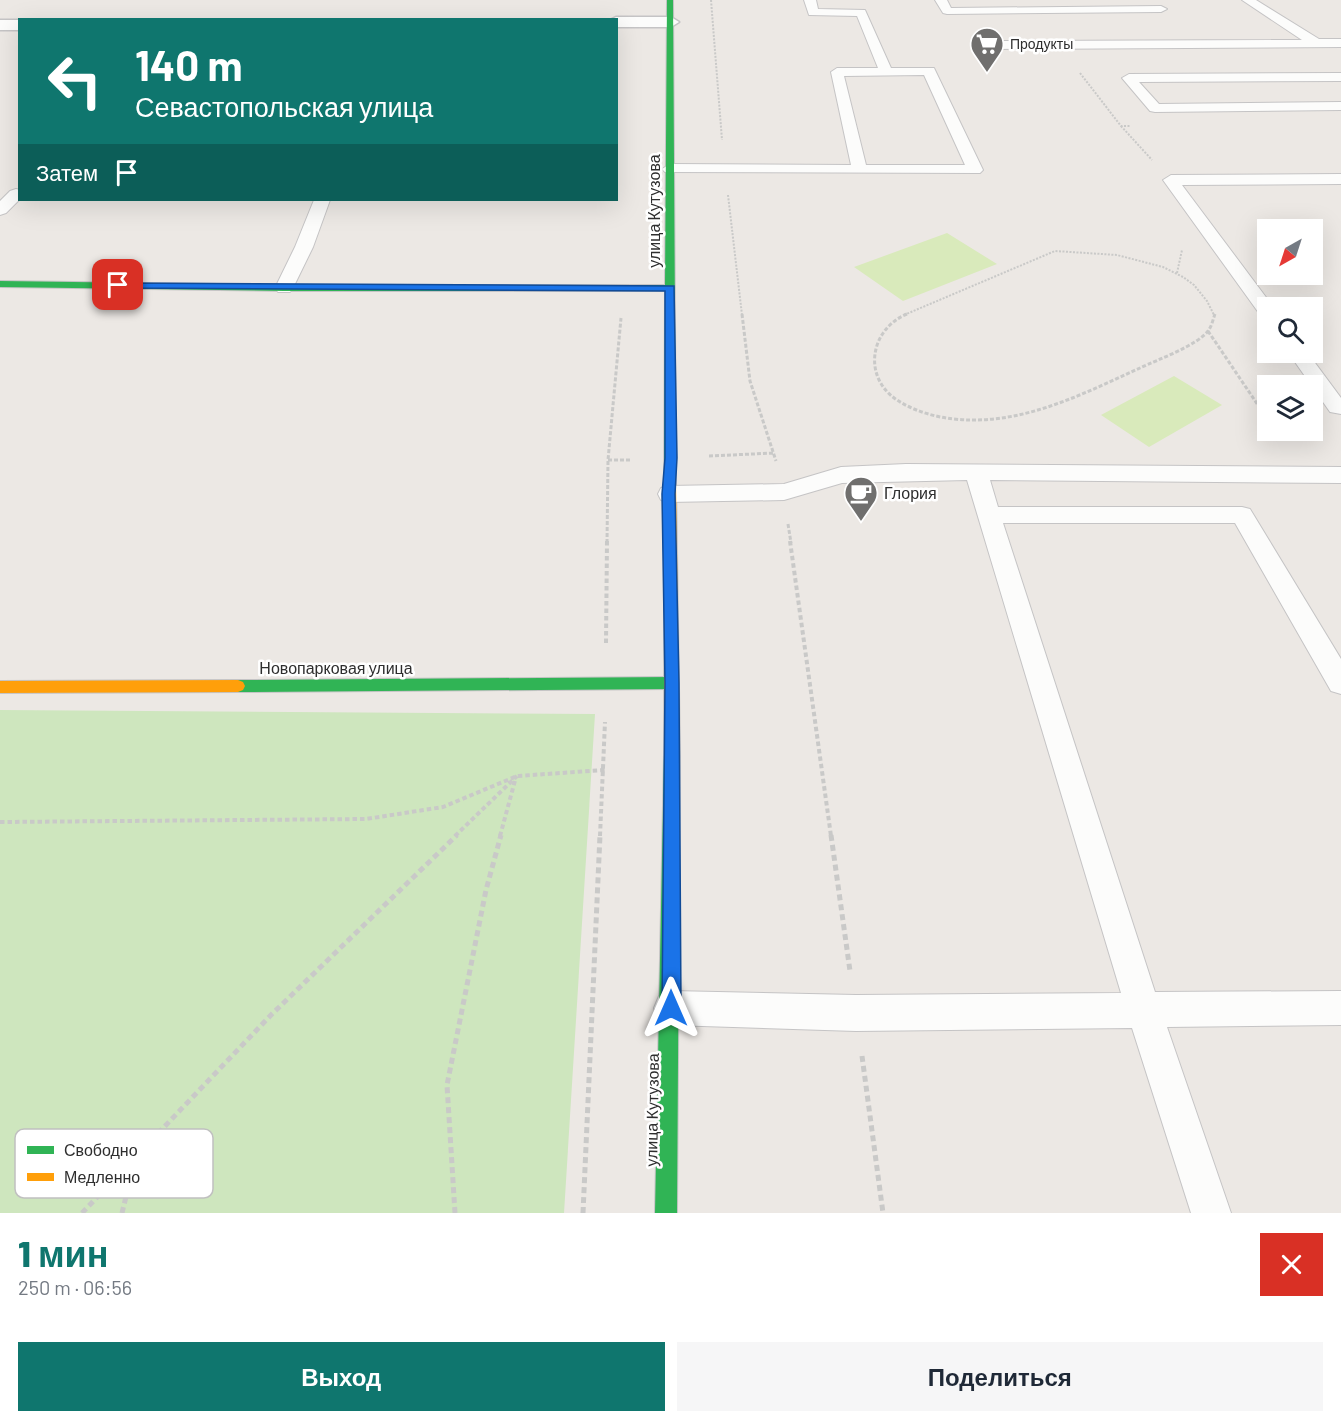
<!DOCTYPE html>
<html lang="ru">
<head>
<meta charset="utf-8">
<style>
  body { margin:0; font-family:Barlow,sans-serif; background:#f6f6f7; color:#1f2937; height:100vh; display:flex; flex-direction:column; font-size:22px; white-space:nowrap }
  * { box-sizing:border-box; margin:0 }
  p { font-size:20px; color:#747a83 }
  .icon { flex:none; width:33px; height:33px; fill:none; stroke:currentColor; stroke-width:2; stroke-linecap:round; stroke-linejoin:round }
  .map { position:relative; height:1213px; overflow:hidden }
  .drawer { display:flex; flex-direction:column; background:#fff; flex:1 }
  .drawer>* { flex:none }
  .hud { position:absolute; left:18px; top:18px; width:600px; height:183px; border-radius:0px; box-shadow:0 6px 24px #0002; background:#0f766e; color:#fff; overflow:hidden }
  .needle { width:39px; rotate:219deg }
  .controls { position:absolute; left:1257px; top:219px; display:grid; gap:12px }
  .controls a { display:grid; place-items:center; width:66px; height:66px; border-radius:0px; background:#fff; box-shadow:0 6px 24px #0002; font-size:30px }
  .pin { position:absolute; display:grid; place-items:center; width:51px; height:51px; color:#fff; margin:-26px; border-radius:12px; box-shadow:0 3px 9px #0006 }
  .me { position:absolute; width:66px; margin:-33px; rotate:0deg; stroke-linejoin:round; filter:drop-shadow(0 0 4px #0008) }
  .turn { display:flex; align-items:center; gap:21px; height:126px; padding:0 18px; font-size:27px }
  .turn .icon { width:78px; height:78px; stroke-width:2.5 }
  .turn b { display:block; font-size:42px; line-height:51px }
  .then { display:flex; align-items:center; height:57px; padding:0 18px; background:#0003; gap:12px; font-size:22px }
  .round { display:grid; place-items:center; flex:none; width:63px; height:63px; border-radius:0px; background:#f6f6f7 }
  .summary { display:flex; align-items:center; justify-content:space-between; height:102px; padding:0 18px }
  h1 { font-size:36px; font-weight:800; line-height:45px; color:#0f766e }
  .button { display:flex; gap:12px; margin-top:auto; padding:12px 18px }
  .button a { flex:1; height:69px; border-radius:0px; background:#0f766e; color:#fff; font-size:24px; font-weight:800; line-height:69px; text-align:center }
  .button a+a { background:#f6f6f7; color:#1f2937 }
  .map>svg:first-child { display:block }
  .green { fill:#cee6be }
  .pitch { fill:#d9eabb }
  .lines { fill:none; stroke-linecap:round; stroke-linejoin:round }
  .lane-casing { stroke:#c5c4c5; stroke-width:2 }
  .street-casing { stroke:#c5c4c5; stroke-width:3 }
  .fast-casing { stroke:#c5c4c5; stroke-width:2 }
  .slow-casing { stroke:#c5c4c5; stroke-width:2 }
  .path-far3 { stroke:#c9c9c8; stroke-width:2; stroke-dasharray:2 1.5; stroke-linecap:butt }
  .path-far2 { stroke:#c9c9c8; stroke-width:3; stroke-dasharray:4 2; stroke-linecap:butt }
  .path-far1 { stroke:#c9c9c8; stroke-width:4; stroke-dasharray:4.5 3; stroke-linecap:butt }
  .path { stroke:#c9c9c8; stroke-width:5; stroke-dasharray:6 4; stroke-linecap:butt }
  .lane { fill:#fcfcfb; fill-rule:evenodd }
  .street { fill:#fcfcfb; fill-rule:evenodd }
  .fast { fill:#30b455; fill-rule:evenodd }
  .slow { fill:#ff9f0a; fill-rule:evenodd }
  .route { fill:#1a73e8; stroke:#114b97; stroke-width:1.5 }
  .labels { text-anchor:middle; stroke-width:5; stroke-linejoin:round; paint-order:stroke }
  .far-poi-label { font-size:14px; fill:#2e2e2e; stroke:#fff; text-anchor:start }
  .street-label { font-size:16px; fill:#2e2e2e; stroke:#fff }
  .poi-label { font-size:16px; fill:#2e2e2e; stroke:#fff; text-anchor:start }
  .key { fill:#fff; stroke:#c0c0c0; stroke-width:1.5 }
  .key-label { font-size:16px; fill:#2e2e2e }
</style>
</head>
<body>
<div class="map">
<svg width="1341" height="1213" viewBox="0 0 1341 1213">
  <rect width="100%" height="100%" fill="#ece8e4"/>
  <path class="green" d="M 0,710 L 595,714 L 564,1213 L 0,1213 Z"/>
  <path class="pitch" d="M 947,233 L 997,264 L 903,301 L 854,267 Z
    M 1174,376 L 1222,405 L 1149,447 L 1101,415 Z"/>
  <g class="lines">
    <defs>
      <path id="lane" d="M 804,0 L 816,0 L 818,9 L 865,10 L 891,68 L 934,68 L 983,170 L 980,173 L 665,172 L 662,169 L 670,164 L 851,165 L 831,72 L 837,68 L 878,68 L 857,16 L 809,15 ZM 924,75 L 965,165 L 866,165 L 844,76 Z
        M 935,0 L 947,0 L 951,8 L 1161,6 L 1167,9 L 1161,12 L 947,14 L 943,13 Z
        M 1242,0 L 1256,0 L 1319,39 L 1341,39 L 1341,47 L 995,49 L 989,45 L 995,41 L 1302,40 Z
        M 1341,73 L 1341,81 L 1139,82 L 1159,104 L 1341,102 L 1341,110 L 1155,112 L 1150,111 L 1122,78 L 1129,74 Z
        M 1341,174 L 1341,184 L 1182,185 L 1274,308 L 1268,308 L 1268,317 L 1261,316 L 1163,180 L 1171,175 Z
        M 16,189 L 20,190 L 20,199 L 6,213 L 0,215 L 0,201 L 10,191 Z
        M 314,200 L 330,200 L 313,247 L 293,288 L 290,292 L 278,292 L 275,288 L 295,247 Z
        M 1288,352 L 1307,352 L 1341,398 L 1341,414 L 1330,412 Z
        M 906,464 L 1341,467 L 1341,483 L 990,480 L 998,507 L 1242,507 L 1250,509 L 1341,659 L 1341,694 L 1331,691 L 1235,523 L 1003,523 L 1155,992 L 1341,991 L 1341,1025 L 1167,1027 L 1231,1213 L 1191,1213 L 1132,1028 L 856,1031 L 671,1025 L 659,1020 L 654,1008 L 659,996 L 671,991 L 856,995 L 1121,993 L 967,480 L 842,483 L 784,500 L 669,502 L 661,500 L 658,494 L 661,488 L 669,486 L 784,484 L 841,467 Z"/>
      <path id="street" d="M 616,17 L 671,17 L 679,22 L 671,27 L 616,27 L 616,20 L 610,20 Z
        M 0,20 L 20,20 L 20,30 L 0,30 Z"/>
      <path id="fast" d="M 667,0 L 673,0 L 676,482 L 674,485 L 670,486 L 664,482 L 665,291 L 284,291 L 0,287 L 0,281 L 284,285 L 665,285 Z
        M 672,677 L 677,679 L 679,683 L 677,687 L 672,689 L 238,692 L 233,690 L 231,686 L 233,682 L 238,680 Z
        M 672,748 L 677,750 L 680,755 L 677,1213 L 655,1213 L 664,755 L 667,750 Z"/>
      <path id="slow" d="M 670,478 L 676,482 L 680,755 L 677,760 L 672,762 L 667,760 L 664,755 L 664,482 Z
        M 238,680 L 243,682 L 245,686 L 243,690 L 238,692 L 0,693 L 0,681 Z"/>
    </defs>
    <use href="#lane" class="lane-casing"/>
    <use href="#street" class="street-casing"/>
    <use href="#fast" class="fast-casing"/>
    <use href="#slow" class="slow-casing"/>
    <path class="path-far3" d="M 711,0 L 722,140
      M 1080,73 L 1121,126 L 1130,126
      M 1121,126 L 1152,160
      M 728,195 L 742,315
      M 1177,273 L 1182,250
      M 904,315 L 1055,251 L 1117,255 L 1163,267 L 1183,277 L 1194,285 L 1207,301 L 1214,315"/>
    <path class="path-far2" d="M 742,314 L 750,381 L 776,461
      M 907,314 C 870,329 862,377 897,400 C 918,414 947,420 971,420 C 1031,421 1087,392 1140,368 C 1159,359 1196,346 1208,331 C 1212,326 1213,319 1215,314
      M 1208,331 L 1266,417
      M 1272,430 L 1277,441
      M 709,456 L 774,453
      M 608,460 L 632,460
      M 788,524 L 791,543
      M 607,543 L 608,460 L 621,318"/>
    <path class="path-far1" d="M 790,541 L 831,836
      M 606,643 L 607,541
      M 0,822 L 366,819 L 443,807 L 517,776 L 605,770
      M 455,836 L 517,776
      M 500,836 L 516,777
      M 600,836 L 605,722"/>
    <path class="path" d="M 831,835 L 850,971
      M 862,1056 L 883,1213
      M 82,1213 L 271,1015 L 457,835
      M 122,1213 L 135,1160
      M 455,1213 L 447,1085 L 486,890 L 501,835
      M 583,1213 L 600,835"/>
    <use href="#lane" class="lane"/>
    <use href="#street" class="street"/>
    <use href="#fast" class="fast"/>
    <use href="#slow" class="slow"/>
  </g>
  <path class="route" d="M 115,283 L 674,286 L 677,458 L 675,494 L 679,683 L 681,1008 L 678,1015 L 671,1017 L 665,1015 L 662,1008 L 665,683 L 662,494 L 665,458 L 665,291 L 118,288 L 115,287 Z"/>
  <defs>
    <symbol id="supermarket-pin" viewBox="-11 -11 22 30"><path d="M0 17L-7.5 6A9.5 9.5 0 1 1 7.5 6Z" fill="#706f6e" stroke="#fff"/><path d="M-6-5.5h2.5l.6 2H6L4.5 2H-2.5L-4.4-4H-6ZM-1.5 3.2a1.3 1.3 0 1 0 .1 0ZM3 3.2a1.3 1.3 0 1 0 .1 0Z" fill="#fff"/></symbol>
    <symbol id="cafe-pin" viewBox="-11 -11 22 30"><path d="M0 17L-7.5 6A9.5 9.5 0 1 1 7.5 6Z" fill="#706f6e" stroke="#fff"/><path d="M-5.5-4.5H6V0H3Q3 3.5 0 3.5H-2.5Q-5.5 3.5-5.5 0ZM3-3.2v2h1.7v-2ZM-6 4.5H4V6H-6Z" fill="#fff"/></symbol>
  </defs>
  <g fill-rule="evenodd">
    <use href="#supermarket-pin" x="968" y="25" width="38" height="52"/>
    <use href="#cafe-pin" x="842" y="474" width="38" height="52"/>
  </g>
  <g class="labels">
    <g class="far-poi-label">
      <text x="1010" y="49">Продукты</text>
    </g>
    <g class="street-label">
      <text transform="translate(654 211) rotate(-90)" y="6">улица Кутузова</text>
      <text x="336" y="674">Новопарковая улица</text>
      <text transform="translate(652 1110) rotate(-89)" y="6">улица Кутузова</text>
    </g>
    <g class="poi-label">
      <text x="884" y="499">Глория</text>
    </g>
  </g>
  <rect x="15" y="1129" width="198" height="69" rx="9" class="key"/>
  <rect x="27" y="1146" width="27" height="8" fill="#30b455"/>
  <rect x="27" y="1173" width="27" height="8" fill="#ff9f0a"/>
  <g class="key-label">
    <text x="64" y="1156">Свободно</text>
    <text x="64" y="1183">Медленно</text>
  </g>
</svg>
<div class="controls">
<a><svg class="needle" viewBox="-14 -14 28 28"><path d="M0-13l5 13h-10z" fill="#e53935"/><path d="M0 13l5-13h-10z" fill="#747a83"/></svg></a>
<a><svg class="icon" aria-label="search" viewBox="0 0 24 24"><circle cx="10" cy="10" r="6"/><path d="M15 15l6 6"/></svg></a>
<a><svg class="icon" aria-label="layers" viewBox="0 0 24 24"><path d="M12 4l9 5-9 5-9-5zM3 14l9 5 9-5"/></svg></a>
</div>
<div class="pin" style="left:118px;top:285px;background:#d93025"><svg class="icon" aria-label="arrive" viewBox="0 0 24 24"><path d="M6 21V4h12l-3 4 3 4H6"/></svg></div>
<svg class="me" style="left:671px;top:1008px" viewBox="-20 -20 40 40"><path d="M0-17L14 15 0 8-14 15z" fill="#1a73e8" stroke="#fff" stroke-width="4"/></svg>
<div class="hud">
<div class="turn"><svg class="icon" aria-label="left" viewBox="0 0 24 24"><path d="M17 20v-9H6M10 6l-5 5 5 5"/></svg><div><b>140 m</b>Севастопольская улица</div></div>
<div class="then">Затем<svg class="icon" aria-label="arrive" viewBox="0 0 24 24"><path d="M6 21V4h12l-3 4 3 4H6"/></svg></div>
</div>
</div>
<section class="drawer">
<div class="summary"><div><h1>1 мин</h1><p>250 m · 06:56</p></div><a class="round" style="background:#d93025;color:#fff"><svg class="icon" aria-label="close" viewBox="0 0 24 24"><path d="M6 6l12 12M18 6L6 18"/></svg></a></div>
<div class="button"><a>Выход</a><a>Поделиться</a></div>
</section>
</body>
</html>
